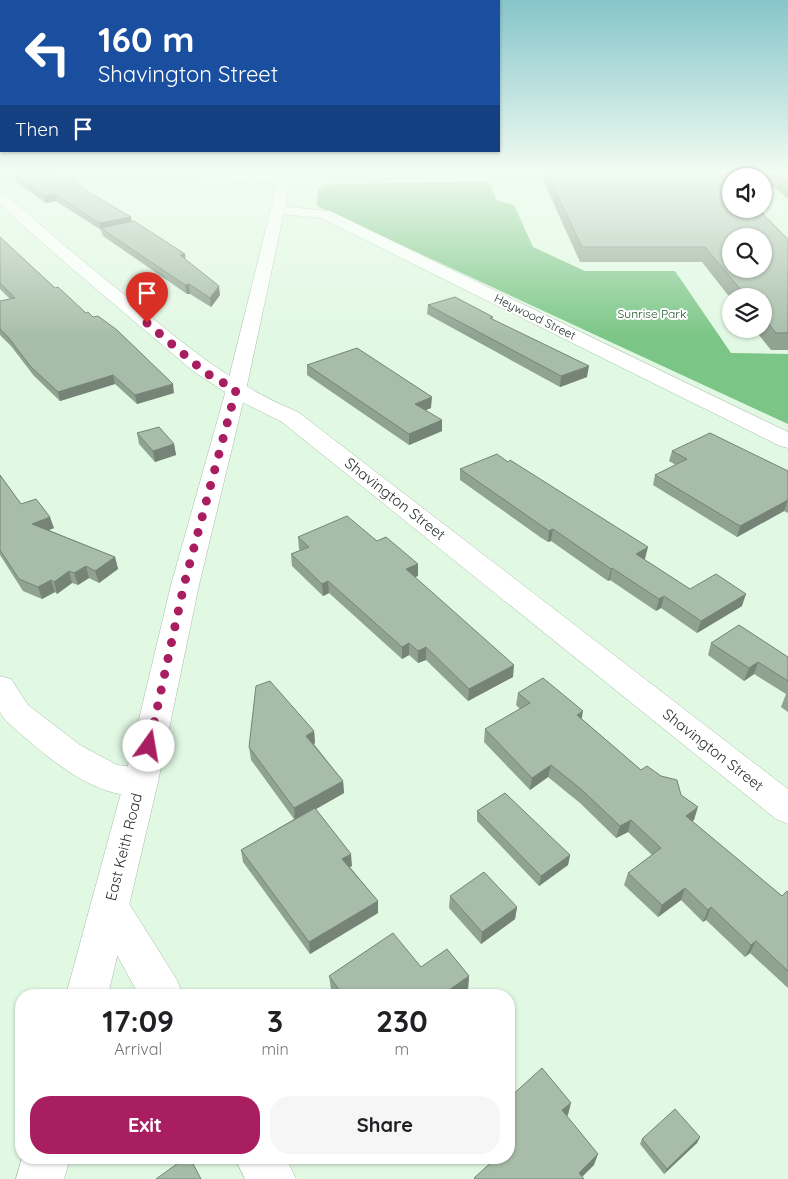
<!DOCTYPE html>
<html lang="en">
<head>
<meta charset="utf-8">
<style>
  body { margin:0; font-family:Quicksand,sans-serif; background:#f6f6f6; color:#202124; height:100vh; display:flex; flex-direction:column; font-size:19px; white-space:nowrap }
  * { box-sizing:border-box; margin:0 }
  p { font-size:16px; color:#757577 }
  .icon { flex:none; width:28px; height:28px; fill:none; stroke:currentColor; stroke-width:2; stroke-linecap:round; stroke-linejoin:round }
  .map { position:relative; flex:1; overflow:hidden }
  .panel { position:absolute; left:15px; top:989px; width:500px; height:175px; display:flex; flex-direction:column; background:#fff; border-radius:20px; box-shadow:0 1px 4px #0004 }
  .panel>* { flex:none }
  .hud { position:absolute; left:0px; top:0px; width:500px; height:152px; box-shadow:0 1px 4px #0004; background:#1a4fa0; color:#fff; overflow:hidden }
  .tools { position:absolute; left:722px; top:168px; display:grid; gap:10px }
  .tools a { display:grid; place-items:center; width:50px; height:50px; border-radius:50%; background:#fff; box-shadow:0 1px 4px #0004; font-size:25px }
  .pin { position:absolute; display:grid; place-items:center; width:42px; height:42px; color:#fff; margin:-51px -21px; border-radius:50% 50% 50% 0; rotate:-45deg; box-shadow:0 0 5px #0007 }
  .pin .icon { rotate:45deg }
  .me { position:absolute; width:55px; margin:-28px; rotate:13deg; stroke-linejoin:round; filter:drop-shadow(0 0 4px #0008) }
  .turn { display:flex; align-items:center; gap:18px; height:105px; padding:0 15px; font-size:22px }
  .turn .icon { width:65px; height:65px; stroke-width:2.5 }
  .turn b { display:block; font-size:35px; line-height:42px }
  .then { display:flex; align-items:center; height:48px; padding:0 15px; background:#0003; gap:10px; font-size:19px }
  .eta { display:flex; justify-content:space-evenly; align-items:center; height:85px; text-align:center }
  .eta b { font-size:30px; font-weight:700; line-height:35px }
  .action { display:flex; gap:10px; margin-top:auto; padding:10px 15px }
  .action a { flex:1; height:58px; border-radius:20px; background:#a91e60; color:#fff; font-size:20px; font-weight:700; line-height:58px; text-align:center }
  .action a+a { background:#f6f6f6; color:#202124 }
  .map>svg:first-child { display:block }
  .forest { fill:#7bc586 }
  .lines { fill:none; stroke-linecap:round; stroke-linejoin:round }
  .minor-casing { stroke:#a8beaa; stroke-width:1 }
  .major-casing { stroke:#a8beaa; stroke-width:1 }
  .minor { fill:#fff; fill-rule:evenodd }
  .major { fill:#fff; fill-rule:evenodd }
  .wall { fill:#90a391 }
  .shaded-wall { fill:#758476 }
  .building { fill:#a7bda9; stroke:#758476; fill-rule:evenodd }
  .route { stroke:#a91e60; stroke-width:9; stroke-dasharray:0 16.2 }
  .labels { text-anchor:middle; stroke-width:4; stroke-linejoin:round; paint-order:stroke }
  .far-park-label { font-size:12px; fill:#1e5329; stroke:#fff }
  .far-street-label { font-size:12px; fill:#2a322b; stroke:#fff }
  .street-label { font-size:15px; fill:#2a322b; stroke:#fff }
</style>
</head>
<body>
<div class="map">
<svg width="788" height="1179" viewBox="0 0 788 1179">
  <rect width="100%" height="100%" fill="#e1f8e3"/>
  <path class="forest" d="M 424,182 L 489,182 L 496,200 L 514,205 L 533,247 L 585,271 L 675,271 L 731,353 L 788,354 L 788,424 L 317,206 L 318,189 L 326,185 Z"/>
  <g class="lines">
    <defs>
      <path id="minor" d="M 0,192 L 5,193 C 44,229 85,263 126,296 C 181,342 230,384 298,412 L 788,789 L 788,824 L 776,819 L 282,422 L 236,399 L 193,371 L 69,266 L 9,213 L 0,204 Z
        M 278,206 L 330,211 L 788,432 L 788,448 L 780,446 L 321,218 L 273,213 L 271,210 Z
        M 0,676 L 11,679 L 28,705 L 80,745 L 117,765 L 141,768 L 153,772 L 158,782 L 153,792 C 101,809 42,752 6,721 L 0,712 Z
        M 109,888 L 123,894 L 177,980 L 183,995 L 139,995 L 90,906 L 95,894 Z
        M 235,1158 L 286,1158 L 296,1179 L 245,1179 Z"/>
      <path id="major" d="M 163,173 L 466,173 L 460,177 L 291,179 L 246,390 L 199,585 L 158,782 L 108,995 L 66,995 L 124,782 L 171,585 L 226,390 L 278,180 L 254,182 L 169,177 Z
        M 22,1158 L 70,1158 L 64,1179 L 16,1179 Z"/>
    </defs>
    <use href="#minor" class="minor-casing"/>
    <use href="#major" class="major-casing"/>
    <use href="#minor" class="minor"/>
    <use href="#major" class="major"/>
  </g>
  <path class="wall" d="M 544,173 L 727,173 L 768,219 L 788,239 L 788,350 L 771,350 L 754,329 L 764,329 L 764,296 L 731,296 L 731,299 L 702,262 L 580,262 L 543,180 Z
    M 765,173 L 788,173 L 788,199 L 764,179 Z
    M 15,175 L 58,179 L 87,191 L 131,217 L 132,221 L 186,260 L 220,295 L 211,307 L 190,294 L 187,294 L 103,236 L 101,230 L 56,201 L 46,203 L 17,182 Z
    M 0,237 L 55,288 L 174,393 L 137,404 L 115,384 L 60,401 L 34,376 L 11,346 L 0,335 L 0,301 L 10,299 L 0,289 Z
    M 428,305 L 493,317 L 492,319 L 587,377 L 560,387 L 427,314 Z
    M 307,365 L 431,408 L 426,410 L 442,431 L 409,445 L 307,375 Z
    M 137,433 L 174,444 L 176,455 L 155,462 L 139,444 Z
    M 672,451 L 788,471 L 788,513 L 784,511 L 737,537 L 653,485 L 655,475 L 676,465 L 669,461 Z
    M 460,469 L 645,559 L 644,560 L 690,589 L 742,606 L 697,633 L 661,608 L 656,611 L 610,580 L 608,581 L 551,541 L 548,542 L 540,537 L 460,480 Z
    M 0,475 L 21,504 L 54,528 L 49,530 L 115,557 L 118,569 L 99,583 L 89,578 L 78,585 L 72,583 L 57,594 L 55,592 L 42,599 L 23,591 L 0,555 Z
    M 298,537 L 377,541 L 418,564 L 418,576 L 414,577 L 513,677 L 468,701 L 426,660 L 418,663 L 409,655 L 402,659 L 329,593 L 323,596 L 292,566 L 291,554 L 300,550 L 299,549 Z
    M 711,643 L 788,657 L 788,712 L 781,707 L 786,694 L 754,674 L 744,681 L 708,655 Z
    M 518,693 L 582,719 L 641,770 L 681,795 L 694,820 L 692,821 L 782,896 L 788,892 L 788,988 L 750,953 L 745,957 L 706,920 L 703,922 L 681,900 L 658,917 L 624,885 L 628,873 L 652,855 L 628,832 L 616,838 L 580,803 L 548,777 L 530,790 L 484,742 L 485,729 L 520,709 L 516,705 Z
    M 314,731 L 315,743 L 314,744 L 343,781 L 344,793 L 316,809 L 352,866 L 350,867 L 378,901 L 378,913 L 310,954 L 243,862 L 241,850 L 294,819 L 251,760 L 249,747 Z
    M 477,811 L 570,855 L 568,865 L 539,886 L 477,821 Z
    M 450,896 L 517,907 L 515,919 L 481,944 L 449,908 Z
    M 421,967 L 469,976 L 468,989 L 459,995 L 335,995 L 331,989 L 329,976 Z
    M 700,1137 L 697,1143 L 664,1174 L 640,1144 L 642,1139 Z"/>
  <path class="shaded-wall" d="M 55,194 L 56,201 L 46,203 L 44,196 Z
    M 131,217 L 132,224 L 101,228 L 101,230 L 99,223 Z
    M 185,254 L 186,263 L 180,255 Z
    M 189,284 L 190,294 L 187,294 L 185,285 Z
    M 219,286 L 220,295 L 211,307 L 210,298 Z
    M 589,366 L 587,377 L 560,387 L 561,376 Z
    M 113,375 L 115,384 L 60,401 L 58,392 Z
    M 173,384 L 174,393 L 137,404 L 135,395 Z
    M 432,397 L 431,408 L 415,414 L 415,404 Z
    M 442,420 L 442,431 L 409,445 L 409,434 Z
    M 174,444 L 176,455 L 155,462 L 153,451 Z
    M 788,500 L 784,511 L 737,537 L 740,526 Z
    M 50,517 L 54,528 L 36,535 L 32,524 Z
    M 553,529 L 551,541 L 548,542 L 549,531 Z
    M 648,547 L 645,559 L 633,566 L 636,554 Z
    M 115,557 L 118,569 L 99,583 L 95,571 Z
    M 418,564 L 418,576 L 405,581 L 406,569 Z
    M 86,566 L 89,578 L 78,585 L 74,573 Z
    M 612,568 L 610,580 L 608,581 L 611,569 Z
    M 69,571 L 72,583 L 57,594 L 54,582 Z
    M 51,580 L 55,592 L 42,599 L 38,587 Z
    M 328,581 L 329,593 L 323,596 L 322,584 Z
    M 746,594 L 742,606 L 697,633 L 701,621 Z
    M 664,596 L 661,608 L 656,611 L 659,599 Z
    M 409,643 L 409,655 L 402,659 L 402,647 Z
    M 426,647 L 426,660 L 418,663 L 418,651 Z
    M 758,662 L 754,674 L 744,681 L 749,668 Z
    M 514,665 L 513,677 L 468,701 L 469,689 Z
    M 583,711 L 581,723 L 577,715 Z
    M 314,731 L 315,743 L 308,748 L 306,736 Z
    M 551,765 L 548,777 L 530,790 L 532,778 Z
    M 343,781 L 344,793 L 295,821 L 294,808 Z
    M 698,807 L 694,820 L 682,828 L 686,816 Z
    M 631,820 L 628,832 L 616,838 L 620,826 Z
    M 351,854 L 352,866 L 343,871 L 342,859 Z
    M 570,855 L 568,865 L 539,886 L 541,876 Z
    M 685,888 L 681,900 L 658,917 L 662,905 Z
    M 378,901 L 378,913 L 310,954 L 309,942 Z
    M 517,907 L 515,919 L 481,944 L 482,932 Z
    M 711,907 L 706,920 L 703,922 L 708,910 Z
    M 756,941 L 750,953 L 745,957 L 751,945 Z
    M 469,976 L 468,989 L 459,995 L 449,995 L 449,990 Z
    M 571,1103 L 568,1115 L 559,1122 L 562,1110 Z
    M 700,1137 L 697,1143 L 664,1174 L 667,1169 Z
    M 598,1154 L 594,1165 L 580,1179 L 579,1173 Z"/>
  <path class="building" d="M 27,173 L 50,173 L 58,179 L 71,177 L 87,191 L 131,217 L 99,223 L 55,194 L 44,196 L 15,175 Z
    M 547,173 L 727,173 L 731,178 L 731,209 L 758,209 L 788,239 L 788,333 L 776,333 L 764,318 L 764,296 L 746,296 L 705,247 L 582,247 ZM 731,236 L 764,236 L 764,269 L 731,269 Z
    M 776,173 L 788,173 L 788,183 Z
    M 134,221 L 185,254 L 180,255 L 219,286 L 210,298 L 189,284 L 185,285 L 101,228 Z
    M 0,237 L 55,288 L 58,287 L 86,313 L 88,312 L 93,317 L 98,316 L 117,330 L 173,384 L 135,395 L 113,375 L 58,392 L 31,367 L 8,337 L 0,329 L 0,301 L 15,298 L 0,283 Z
    M 455,297 L 493,317 L 490,318 L 589,366 L 561,376 L 428,305 Z
    M 357,348 L 432,397 L 415,404 L 442,420 L 409,434 L 307,365 Z
    M 159,427 L 174,444 L 153,451 L 137,433 Z
    M 710,433 L 788,471 L 788,500 L 740,526 L 655,475 L 687,459 L 672,451 Z
    M 497,454 L 508,462 L 510,460 L 648,547 L 636,554 L 690,589 L 716,574 L 746,594 L 701,621 L 664,596 L 659,599 L 612,568 L 611,569 L 553,529 L 549,531 L 542,526 L 460,469 Z
    M 0,475 L 21,504 L 36,499 L 50,517 L 32,524 L 115,557 L 95,571 L 86,566 L 74,573 L 69,571 L 54,582 L 51,580 L 38,587 L 19,579 L 0,550 Z
    M 347,516 L 377,541 L 386,537 L 418,564 L 406,569 L 514,665 L 469,689 L 426,647 L 418,651 L 409,643 L 402,647 L 328,581 L 322,584 L 291,554 L 309,547 L 298,537 Z
    M 739,625 L 788,657 L 788,681 L 758,662 L 749,668 L 711,643 Z
    M 543,678 L 583,711 L 577,715 L 641,770 L 647,766 L 661,776 L 677,780 L 681,795 L 698,807 L 686,816 L 782,896 L 787,891 L 788,892 L 788,971 L 756,941 L 751,945 L 711,907 L 708,910 L 685,888 L 662,905 L 628,873 L 661,848 L 631,820 L 620,826 L 582,790 L 551,765 L 532,778 L 485,729 L 530,703 L 518,693 Z
    M 270,681 L 314,731 L 306,736 L 343,781 L 294,808 L 249,747 L 256,686 Z
    M 505,793 L 570,855 L 541,876 L 477,811 Z
    M 315,808 L 351,854 L 342,859 L 378,901 L 309,942 L 241,850 Z
    M 484,872 L 517,907 L 482,932 L 450,896 Z
    M 393,933 L 421,967 L 447,949 L 469,976 L 449,990 L 453,995 L 343,995 L 329,976 Z
    M 542,1068 L 571,1103 L 562,1110 L 598,1154 L 579,1173 L 584,1179 L 475,1179 L 474,1178 L 496,1158 L 509,1158 L 509,1146 L 511,1144 L 509,1140 L 509,1096 L 510,1097 Z
    M 675,1109 L 700,1137 L 667,1169 L 642,1139 Z
    M 185,1158 L 190,1158 L 201,1179 L 156,1179 Z"/>
  <linearGradient id="sky" x2="0" y2="1"><stop stop-color="#86c5ca"/><stop offset="0.51" stop-color="#f2fcf2"/><stop offset="1" stop-color="#f2fcf2" stop-opacity="0"/></linearGradient>
  <rect width="788" height="338" fill="url(#sky)"/>
  <g class="lines">
    <path class="route" d="M 147,323 L 206,373 L 236,390 L 184,585 L 149,746"/>
  </g>
  <g class="labels">
    <g class="far-park-label">
      <text x="652" y="318">Sunrise Park</text>
    </g>
    <g class="far-street-label">
      <text transform="translate(535 317) rotate(26)" y="4">Heywood Street</text>
    </g>
    <g class="street-label">
      <text transform="translate(395 499) rotate(38)" y="5">Shavington Street</text>
      <text transform="translate(713 750) rotate(38)" y="5">Shavington Street</text>
      <text transform="translate(124 847) rotate(-76)" y="5">East Keith Road</text>
    </g>
  </g>
</svg>
<div class="tools">
<a><svg class="icon" aria-label="sound" viewBox="0 0 24 24"><path d="M4 9h4l5-4v14l-5-4H4zM17 9q2 3 0 6"/></svg></a>
<a><svg class="icon" aria-label="search" viewBox="0 0 24 24"><circle cx="10" cy="10" r="6"/><path d="M15 15l6 6"/></svg></a>
<a><svg class="icon" aria-label="layers" viewBox="0 0 24 24"><path d="M12 4l9 5-9 5-9-5zM3 14l9 5 9-5"/></svg></a>
</div>
<div class="pin" style="left:147px;top:323px;background:#d93025"><svg class="icon" aria-label="arrive" viewBox="0 0 24 24"><path d="M6 21V4h12l-3 4 3 4H6"/></svg></div>
<svg class="me" style="left:149px;top:746px" viewBox="-20 -20 40 40"><circle r="19" fill="#fff"/><path d="M0-13L10 11 0 6-10 11z" fill="#a91e60"/></svg>
<div class="hud">
<div class="turn"><svg class="icon" aria-label="left" viewBox="0 0 24 24"><path d="M17 20v-9H6M10 6l-5 5 5 5"/></svg><div><b>160 m</b>Shavington Street</div></div>
<div class="then">Then<svg class="icon" aria-label="arrive" viewBox="0 0 24 24"><path d="M6 21V4h12l-3 4 3 4H6"/></svg></div>
</div>
<section class="panel">
<div class="eta">
<div><b>17:09</b><p>Arrival</p></div>
<div><b>3</b><p>min</p></div>
<div><b>230</b><p>m</p></div>
</div>
<div class="action"><a>Exit</a><a>Share</a></div>
</section>
</div>
</body>
</html>
